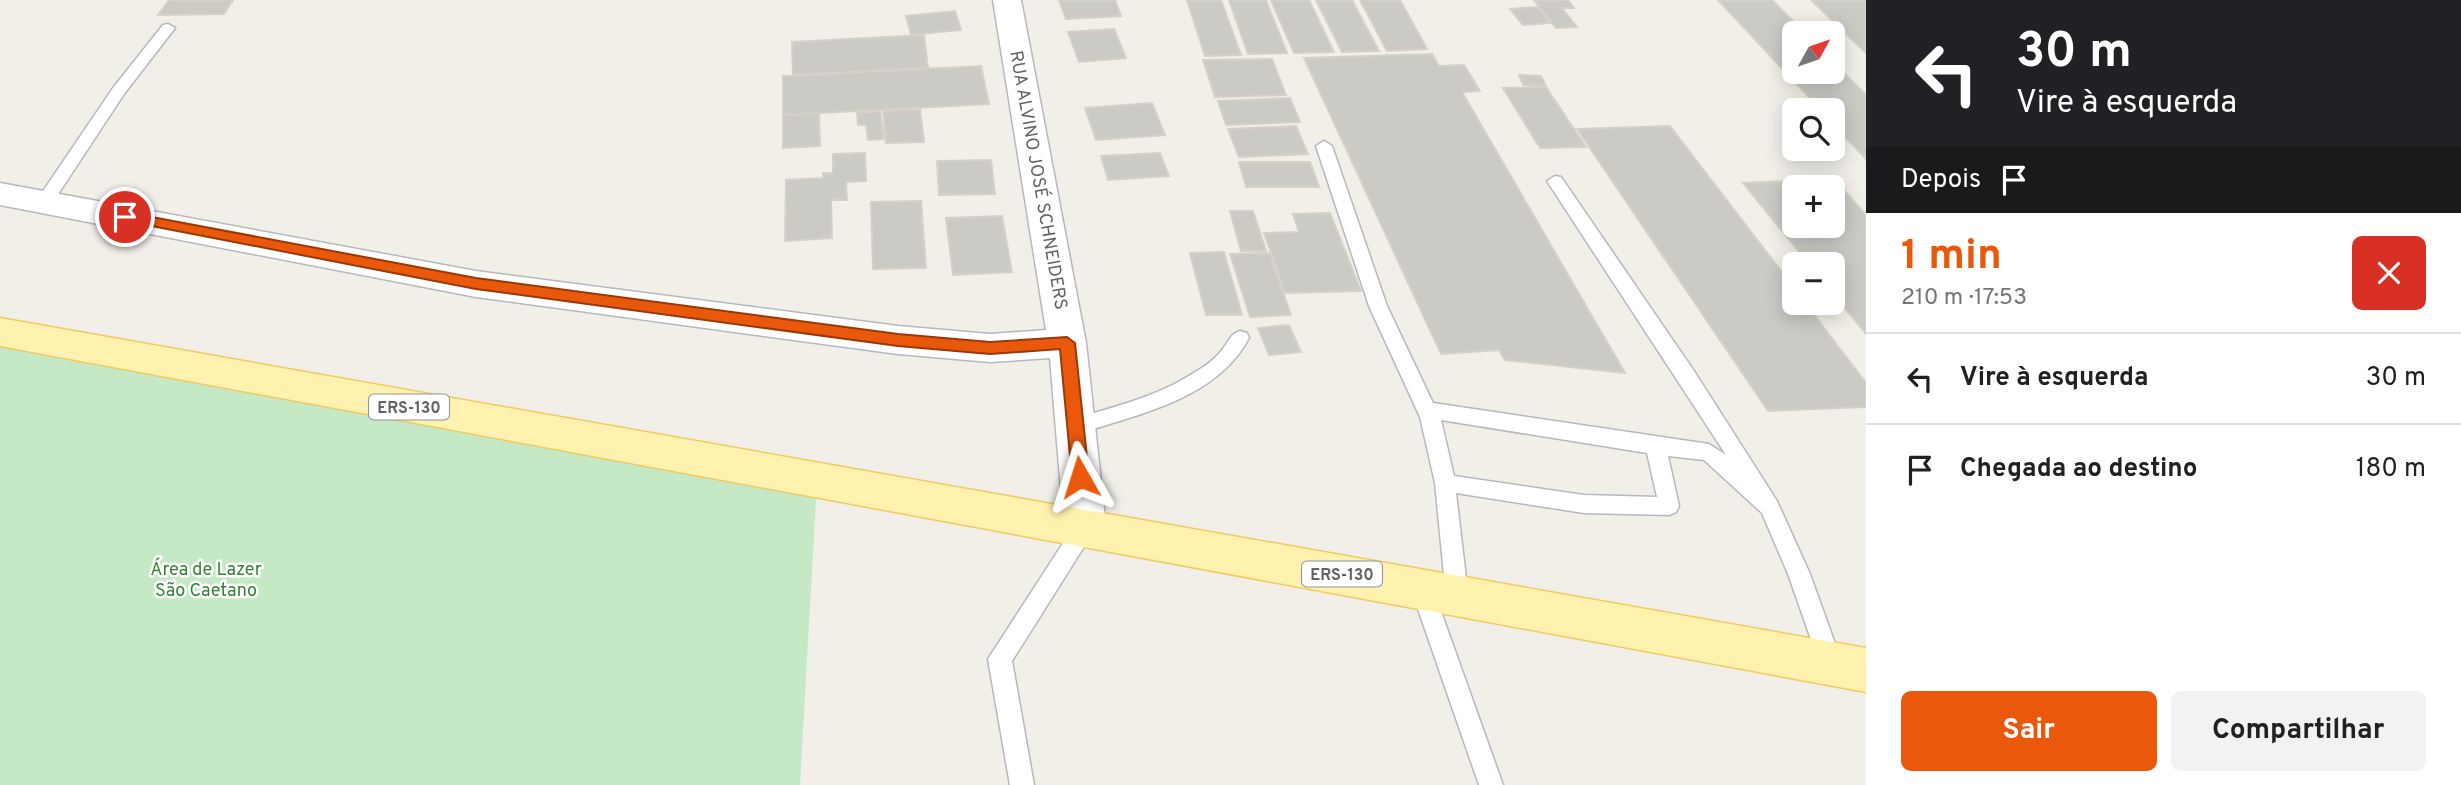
<!DOCTYPE html>
<html lang="pt">
<head>
<meta charset="utf-8">
<style>
  body { margin:0; font-family:Overpass,sans-serif; background:#f2f2f2; color:#202124; height:100vh; display:flex; flex-direction:column; font-size:26px; white-space:nowrap }
  * { box-sizing:border-box; margin:0 }
  p { font-size:23px; color:#757577 }
  .icon { flex:none; width:38px; height:38px; fill:none; stroke:currentColor; stroke-width:2; stroke-linecap:round; stroke-linejoin:round }
  .map { position:relative; flex:1; overflow:hidden }
  .details { display:flex; flex-direction:column; background:#fff; width:595px }
  .details>* { flex:none }
  .guide { background:#202124; color:#fff; overflow:hidden }
  .needle { width:46px; rotate:50deg }
  .fabs { position:absolute; left:1782px; top:21px; display:grid; gap:14px }
  .fabs a { display:grid; place-items:center; width:63px; height:63px; border-radius:10px; background:#fff; box-shadow:0 4px 18px #0003; font-size:35px }
  .pin { position:absolute; display:grid; place-items:center; width:60px; height:60px; color:#fff; margin:-30px; border:4px solid #fff; border-radius:50%; box-shadow:0 2px 7px #0007 }
  .me { position:absolute; width:77px; margin:-38px; rotate:354deg; stroke-linejoin:round; filter:drop-shadow(0 0 5px #0008) }
  .turn { display:flex; align-items:center; gap:24px; height:147px; padding:0 35px; font-size:32px }
  .turn .icon { width:91px; height:91px; stroke-width:2.5 }
  .turn b { display:block; font-size:49px; line-height:60px }
  .then { display:flex; align-items:center; height:66px; padding:0 35px; background:#0003; gap:14px; font-size:26px }
  .round { display:grid; place-items:center; flex:none; width:74px; height:74px; border-radius:10px; background:#f2f2f2 }
  .headline { display:flex; align-items:center; justify-content:space-between; height:119px; padding:0 35px }
  h1 { font-size:42px; font-weight:700; line-height:52px; color:#ea580c }
  .button { display:flex; gap:14px; margin-top:auto; padding:14px 35px }
  .button a { flex:1; height:80px; border-radius:10px; background:#ea580c; color:#fff; font-size:28px; font-weight:700; line-height:80px; text-align:center }
  .button a+a { background:#f2f2f2; color:#202124 }
  ul { padding:0; list-style:none }
  li { display:flex; align-items:center; gap:21px; height:91px; padding:0 35px; border-top:2px solid #e0e0e0 }
  li div { flex:1 }
  li b { display:block; font-size:26px }
  li em { font-style:normal }
  main { display:flex; flex:1; min-height:0 }
  .map>svg:first-child { display:block }
  .green { fill:#c5e8c5 }
  .building { fill:#cccac5; stroke:#d6d1c6; stroke-width:2; fill-rule:evenodd }
  .lines { fill:none; stroke-linecap:round; stroke-linejoin:round }
  .lane-casing { stroke:#b5b8bc; stroke-width:3 }
  .street-casing { stroke:#b5b8bc; stroke-width:3 }
  .primary-casing { stroke:#f2c960; stroke-width:3 }
  .lane { fill:#fff; fill-rule:evenodd }
  .street { fill:#fff; fill-rule:evenodd }
  .primary { fill:#fff2af; fill-rule:evenodd }
  .route { fill:#ea580c; stroke:#983908; stroke-width:2 }
  .labels { text-anchor:middle; stroke-width:5; stroke-linejoin:round; paint-order:stroke }
  .shield { fill:#fff; stroke:#8f9295; stroke-width:2 }
  .shield-label { font-size:16px; font-weight:bold; fill:#5f6368 }
  .street-label { font-size:18px; fill:#5f6368; stroke:#fff }
  .park-label { font-size:18px; fill:#348238; stroke:#fff }
</style>
</head>
<body>
<main>
<div class="map">
<svg width="1866" height="785" viewBox="0 0 1866 785">
  <rect width="100%" height="100%" fill="#f1efe8"/>
  <path class="green" d="M 0,332 L 817,482 L 800,785 L 0,785 Z"/>
  <path class="building" d="M 169,0 L 233,0 L 224,14 L 158,15 Z
    M 1059,0 L 1115,0 L 1121,16 L 1066,19 Z
    M 1187,0 L 1221,0 L 1241,55 L 1205,56 Z
    M 1229,0 L 1266,0 L 1287,53 L 1248,54 Z
    M 1271,0 L 1309,0 L 1334,52 L 1294,53 Z
    M 1316,0 L 1352,0 L 1379,51 L 1342,52 Z
    M 1360,0 L 1400,0 L 1427,49 L 1387,51 Z
    M 1534,0 L 1568,0 L 1574,8 L 1562,8 L 1577,27 L 1556,28 Z
    M 1718,0 L 1772,0 L 1805,33 L 1794,33 L 1794,72 L 1832,72 L 1832,61 L 1866,95 L 1866,159 L 1832,123 L 1832,110 L 1821,110 Z
    M 1811,0 L 1866,0 L 1866,53 Z
    M 1538,7 L 1551,23 L 1523,25 L 1510,9 Z
    M 955,11 L 961,30 L 911,35 L 906,16 Z
    M 1114,29 L 1126,58 L 1079,62 L 1068,32 Z
    M 924,35 L 928,68 L 793,75 L 792,42 Z
    M 1432,54 L 1439,66 L 1464,65 L 1480,91 L 1462,92 L 1625,373 L 1505,360 L 1499,350 L 1441,354 L 1304,58 Z
    M 1272,59 L 1286,95 L 1215,97 L 1203,60 Z
    M 981,66 L 989,104 L 783,115 L 783,76 Z
    M 1519,75 L 1541,76 L 1546,86 L 1523,85 Z
    M 1546,87 L 1586,147 L 1540,148 L 1503,88 Z
    M 1290,98 L 1300,122 L 1226,125 L 1218,101 Z
    M 1152,103 L 1165,135 L 1096,140 L 1085,108 Z
    M 920,109 L 924,142 L 886,143 L 883,111 Z
    M 880,111 L 884,139 L 868,140 L 866,125 L 858,125 L 857,113 Z
    M 819,113 L 820,146 L 783,148 L 783,115 Z
    M 1296,126 L 1308,154 L 1239,157 L 1228,129 Z
    M 1670,126 L 1794,288 L 1794,303 L 1805,303 L 1866,383 L 1866,407 L 1768,411 L 1577,129 Z
    M 865,153 L 866,181 L 846,182 L 847,200 L 831,200 L 832,238 L 785,241 L 786,180 L 823,178 L 823,173 L 833,173 L 833,154 Z
    M 1160,153 L 1169,176 L 1108,180 L 1101,156 Z
    M 991,160 L 995,194 L 939,195 L 937,161 Z
    M 1239,162 L 1310,162 L 1319,187 L 1246,187 Z
    M 1834,179 L 1866,215 L 1866,334 L 1832,293 L 1832,264 L 1809,264 L 1743,183 ZM 1794,187 L 1832,187 L 1832,226 L 1794,226 Z
    M 921,201 L 926,268 L 873,269 L 871,202 Z
    M 1230,211 L 1253,211 L 1266,251 L 1241,251 Z
    M 1330,213 L 1361,291 L 1285,293 L 1264,233 L 1299,232 L 1293,214 Z
    M 1002,216 L 1012,272 L 953,275 L 946,218 Z
    M 1224,252 L 1242,315 L 1206,315 L 1190,253 Z
    M 1269,253 L 1291,315 L 1250,317 L 1230,254 Z
    M 1289,325 L 1301,352 L 1269,355 L 1258,328 Z"/>
  <g class="lines">
    <defs>
      <path id="lane" d="M 168,24 L 175,28 L 124,94 L 51,205 L 39,205 L 37,201 L 39,197 L 113,88 L 163,25 Z
        M 1324,141 L 1332,146 L 1387,306 L 1433,403 L 1709,444 L 1726,455 L 1547,181 L 1555,176 L 1561,177 L 1694,371 L 1777,501 L 1810,574 L 1842,663 L 1838,671 L 1830,674 L 1822,671 L 1788,574 L 1762,513 L 1704,460 L 1668,456 L 1679,506 L 1676,512 L 1669,515 L 1584,513 L 1456,493 L 1468,595 L 1465,602 L 1457,605 L 1449,602 L 1446,595 L 1435,483 L 1420,417 L 1369,306 L 1316,146 ZM 1441,420 L 1647,453 L 1657,497 L 1584,495 L 1454,476 Z
        M 1240,331 L 1247,333 L 1249,338 C 1216,400 1137,414 1075,435 L 1068,433 L 1065,427 L 1068,421 C 1108,408 1151,399 1187,377 C 1199,370 1213,362 1222,350 C 1228,343 1230,334 1240,331 Z
        M 1085,518 L 1092,520 L 1096,527 L 1092,534 L 1012,661 L 1034,785 L 1010,785 L 988,659 L 1078,520 Z
        M 1422,579 L 1430,582 L 1433,589 L 1503,785 L 1479,785 L 1411,589 L 1414,582 Z"/>
      <path id="street" d="M 993,0 L 1021,0 L 1086,343 L 1106,527 L 1100,540 L 1085,546 L 1070,540 L 1064,527 L 1050,358 L 990,362 L 898,354 L 476,297 L 0,205 L 0,183 L 476,271 L 898,326 L 990,334 L 1046,330 Z"/>
      <path id="primary" d="M 0,318 L 1866,648 L 1866,692 L 0,346 Z"/>
    </defs>
    <use href="#lane" class="lane-casing"/>
    <use href="#street" class="street-casing"/>
    <use href="#primary" class="primary-casing"/>
    <use href="#lane" class="lane"/>
    <use href="#street" class="street"/>
    <use href="#primary" class="primary"/>
  </g>
  <path class="route" d="M 125,212 L 476,278 L 898,334 L 990,342 L 1067,337 L 1075,343 L 1089,477 L 1086,482 L 1080,485 L 1074,482 L 1072,477 L 1060,349 L 990,354 L 898,346 L 476,289 L 121,220 L 119,217 Z"/>
  <g class="labels">
    <g class="shield">
      <rect x="369" y="394.5" width="80" height="25" rx="5"/>
      <rect x="1302" y="561.5" width="80" height="25" rx="5"/>
    </g>
    <g class="shield-label">
      <text x="409" y="413">ERS-130</text>
      <text x="1342" y="580">ERS-130</text>
    </g>
    <g class="street-label">
      <text transform="translate(1039 180) rotate(80)" y="6">RUA ALVINO JOSÉ SCHNEIDERS</text>
    </g>
    <g class="park-label">
      <text x="206" y="575">Área de Lazer<tspan x="206" dy="21">São Caetano</tspan></text>
    </g>
  </g>
</svg>
<div class="fabs">
<a><svg class="needle" viewBox="-14 -14 28 28"><path d="M0-13l5 13h-10z" fill="#e53935"/><path d="M0 13l5-13h-10z" fill="#757577"/></svg></a>
<a><svg class="icon" aria-label="search" viewBox="0 0 24 24"><circle cx="10" cy="10" r="6"/><path d="M15 15l6 6"/></svg></a>
<a>+</a>
<a>−</a>
</div>
<div class="pin" style="left:125px;top:217px;background:#d93025"><svg class="icon" aria-label="arrive" viewBox="0 0 24 24"><path d="M6 21V4h12l-3 4 3 4H6"/></svg></div>
<svg class="me" style="left:1080px;top:477px" viewBox="-20 -20 40 40"><path d="M0-17L14 15 0 8-14 15z" fill="#ea580c" stroke="#fff" stroke-width="4"/></svg>
</div>
<section class="details">
<div class="guide">
<div class="turn"><svg class="icon" aria-label="left" viewBox="0 0 24 24"><path d="M17 20v-9H6M10 6l-5 5 5 5"/></svg><div><b>30 m</b>Vire à esquerda</div></div>
<div class="then">Depois<svg class="icon" aria-label="arrive" viewBox="0 0 24 24"><path d="M6 21V4h12l-3 4 3 4H6"/></svg></div>
</div>
<div class="headline"><div><h1>1 min</h1><p>210 m · 17:53</p></div><a class="round" style="background:#d93025;color:#fff"><svg class="icon" aria-label="close" viewBox="0 0 24 24"><path d="M6 6l12 12M18 6L6 18"/></svg></a></div>
<ul>
<li><svg class="icon" aria-label="left" viewBox="0 0 24 24"><path d="M17 20v-9H6M10 6l-5 5 5 5"/></svg><div><b>Vire à esquerda</b></div><em>30 m</em></li>
<li><svg class="icon" aria-label="arrive" viewBox="0 0 24 24"><path d="M6 21V4h12l-3 4 3 4H6"/></svg><div><b>Chegada ao destino</b></div><em>180 m</em></li>
</ul>
<div class="button"><a>Sair</a><a>Compartilhar</a></div>
</section>
</main>
</body>
</html>
